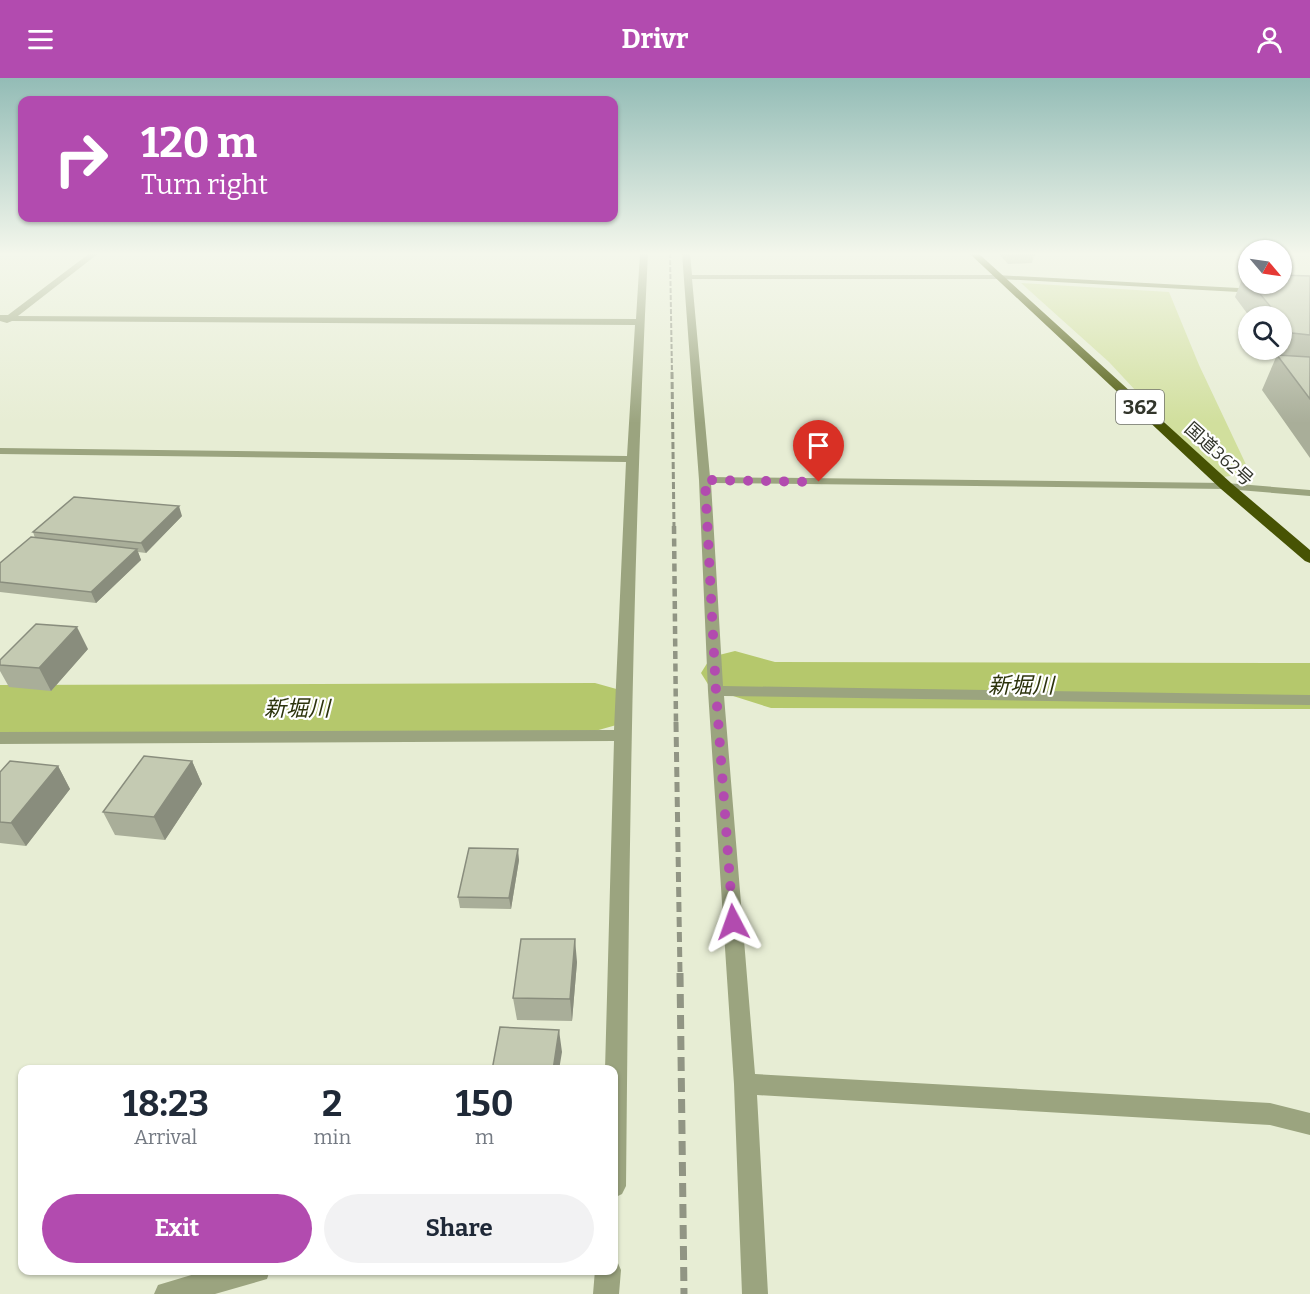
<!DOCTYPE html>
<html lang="en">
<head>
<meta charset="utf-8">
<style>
  body { margin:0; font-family:Bitter,"Noto Sans JP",serif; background:#f2f2f3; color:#1f2937; height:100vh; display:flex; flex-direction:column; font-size:22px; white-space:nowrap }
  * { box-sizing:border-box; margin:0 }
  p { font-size:20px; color:#747a83 }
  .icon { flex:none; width:33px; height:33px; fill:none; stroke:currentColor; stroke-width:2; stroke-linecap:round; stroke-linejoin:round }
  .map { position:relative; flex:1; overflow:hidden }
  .drawer { position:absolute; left:18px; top:987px; width:600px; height:210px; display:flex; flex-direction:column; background:#fff; border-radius:12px; box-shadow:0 2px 4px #0004 }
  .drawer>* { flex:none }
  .banner { position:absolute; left:18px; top:18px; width:600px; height:126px; border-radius:12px; box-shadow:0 2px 4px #0004; background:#b24baf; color:#fff; overflow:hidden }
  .needle { width:39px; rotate:119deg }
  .buttons { position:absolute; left:1238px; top:162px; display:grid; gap:12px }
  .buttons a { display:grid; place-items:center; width:54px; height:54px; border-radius:50%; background:#fff; box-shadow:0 2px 4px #0004; font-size:30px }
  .pin { position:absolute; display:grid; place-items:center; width:51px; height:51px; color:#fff; margin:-62px -26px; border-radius:50% 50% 50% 0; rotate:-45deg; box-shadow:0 0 6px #0007 }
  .pin .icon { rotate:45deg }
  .me { position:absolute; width:66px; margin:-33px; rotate:356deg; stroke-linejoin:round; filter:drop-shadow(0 0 4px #0008) }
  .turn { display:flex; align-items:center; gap:21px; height:126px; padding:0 24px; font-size:27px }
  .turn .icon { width:78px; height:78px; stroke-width:2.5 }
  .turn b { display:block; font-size:42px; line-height:51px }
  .eta { display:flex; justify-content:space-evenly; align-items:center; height:102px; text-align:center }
  .eta b { font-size:36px; font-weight:700; line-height:42px }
  .cta { display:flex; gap:12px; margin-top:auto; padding:12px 24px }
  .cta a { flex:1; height:69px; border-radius:36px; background:#b24baf; color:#fff; font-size:24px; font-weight:700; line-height:69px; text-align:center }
  .cta a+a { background:#f2f2f3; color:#1f2937 }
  header { display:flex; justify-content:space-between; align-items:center; height:78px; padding:0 24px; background:#b24baf; color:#fff; font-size:27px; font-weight:700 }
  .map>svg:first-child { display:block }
  .green { fill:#d1df9d }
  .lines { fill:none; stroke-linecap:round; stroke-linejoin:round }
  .river { fill:#b5c86c; fill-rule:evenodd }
  .street { fill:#9ba47f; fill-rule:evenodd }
  .secondary { fill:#768249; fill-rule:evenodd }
  .highway { fill:#475304; fill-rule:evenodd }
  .rail-far4 { stroke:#919584; stroke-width:2; stroke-dasharray:5 2; stroke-linecap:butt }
  .rail-far3 { stroke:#919584; stroke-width:3; stroke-dasharray:7 3; stroke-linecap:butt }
  .rail-far2 { stroke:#919584; stroke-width:4.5; stroke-dasharray:8 4.5; stroke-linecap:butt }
  .rail-far1 { stroke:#919584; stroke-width:5; stroke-dasharray:10 5; stroke-linecap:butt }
  .rail { stroke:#919584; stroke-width:7; stroke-dasharray:14 7; stroke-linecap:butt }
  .wall { fill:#a9ae99 }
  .shaded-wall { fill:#898d7d }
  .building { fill:#c4cab2; stroke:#898d7d; stroke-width:1.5 }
  .route { stroke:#b24baf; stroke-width:10; stroke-dasharray:0 18 }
  .labels { text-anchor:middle; stroke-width:4.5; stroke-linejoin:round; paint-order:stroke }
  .far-street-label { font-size:18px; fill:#32352b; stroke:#fff }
  .shield { fill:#fff; stroke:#70726b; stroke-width:1.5 }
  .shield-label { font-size:20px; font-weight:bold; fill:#32352b }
  .water-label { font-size:22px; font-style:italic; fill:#2c330c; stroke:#fff }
</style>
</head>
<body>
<header><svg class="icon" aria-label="menu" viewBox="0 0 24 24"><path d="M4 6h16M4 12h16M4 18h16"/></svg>Drivr<svg class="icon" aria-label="person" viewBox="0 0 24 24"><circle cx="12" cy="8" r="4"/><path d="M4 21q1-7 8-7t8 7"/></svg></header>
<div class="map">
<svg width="1310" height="1216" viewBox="0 0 1310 1216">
  <rect width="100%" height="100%" fill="#e7edd4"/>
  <path class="green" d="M 1021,205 L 1169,214 L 1199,287 L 1250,395 L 1217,400 L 1109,284 Z"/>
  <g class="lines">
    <path class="river" d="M 735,573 L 775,584 L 1310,585 L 1310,631 L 771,630 L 711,611 L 701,595 L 711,579 Z
      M 595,605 L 620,612 L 630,629 L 620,646 L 595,653 L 0,655 L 0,607 Z"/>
    <path class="street" d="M 90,175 L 99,175 L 18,238 L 636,241 L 640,175 L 648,175 C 632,486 629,797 626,1108 L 622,1116 L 614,1120 L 614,992 L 605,992 L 614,663 L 0,666 L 0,654 L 614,652 L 626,384 L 0,376 L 0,370 L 627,378 L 635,247 L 12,243 L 7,245 L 0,243 L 0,237 L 8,237 Z
      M 682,175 L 690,175 L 692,197 L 1000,197 L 1004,199 L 1000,201 L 692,201 L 710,399 L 1226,405 L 1310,412 L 1310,418 L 1226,411 L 711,405 L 723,608 L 1310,617 L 1310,627 L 724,618 L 755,996 L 1270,1025 L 1310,1035 L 1310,1057 L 1270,1047 L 757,1017 L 768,1216 L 742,1216 L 734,1006 L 708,613 L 699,402 Z
      M 614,1182 L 617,1183 L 621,1192 L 619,1216 L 593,1216 L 595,1192 L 614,1192 Z
      M 208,1192 L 270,1192 L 267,1201 L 215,1216 L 154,1216 L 158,1207 Z"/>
    <path class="secondary" d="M 997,197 L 1257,211 L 1261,213 L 1257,215 L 1000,201 L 997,201 Z"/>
    <path class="highway" d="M 969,175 L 978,175 L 1231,405 L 1310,472 L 1310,485 L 1305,483 L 1221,411 Z"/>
    <path class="rail-far4" d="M 670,175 L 672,296"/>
    <path class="rail-far3" d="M 672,294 L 674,449"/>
    <path class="rail-far2" d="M 674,448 L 676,646"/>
    <path class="rail-far1" d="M 676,644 L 680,896"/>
    <path class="rail" d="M 680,895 L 684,1216"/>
  </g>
  <path class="wall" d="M 998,175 L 1032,175 L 1034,177 L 1032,185 L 1008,186 Z
    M 1244,196 L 1248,196 L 1248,206 L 1281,206 L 1310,198 L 1310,380 L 1262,312 L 1277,277 L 1278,278 L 1274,272 L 1281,272 L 1281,238 L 1249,238 L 1235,219 Z
    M 182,438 L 146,475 L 138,474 L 141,482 L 96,525 L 0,514 L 0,485 L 35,460 L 33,454 Z
    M 88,571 L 51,613 L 9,609 L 0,593 L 0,582 Z
    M 192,683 L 202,706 L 165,762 L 115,757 L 103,734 Z
    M 58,688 L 70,711 L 26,768 L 0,765 L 0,694 Z
    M 519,782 L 511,831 L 460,830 L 458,819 Z
    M 577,884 L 572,943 L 517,942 L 513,920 Z"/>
  <path class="shaded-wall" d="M 179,428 L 182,438 L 146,475 L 141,465 Z
    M 137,471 L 141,482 L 96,525 L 91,514 Z
    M 77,549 L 88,571 L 51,613 L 39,590 Z
    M 192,683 L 202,706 L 165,762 L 154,739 Z
    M 58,688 L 70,711 L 26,768 L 11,745 Z
    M 518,771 L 519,782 L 511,831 L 509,820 Z
    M 575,861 L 577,884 L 572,943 L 570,921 Z
    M 559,952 L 562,974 L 559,992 L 553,992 Z"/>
  <path class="building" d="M 1007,175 L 1032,175 L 1034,177 L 1009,178 Z
    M 1281,197 L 1310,198 L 1310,257 L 1292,255 L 1281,242 L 1281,238 L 1278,238 L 1252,206 L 1281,206 Z
    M 1277,277 L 1310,279 L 1310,321 Z
    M 74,419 L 179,428 L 141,465 L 33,454 Z
    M 31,459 L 137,471 L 91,514 L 0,504 L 0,485 Z
    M 36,546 L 77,549 L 39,590 L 0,587 L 0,582 Z
    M 144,678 L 192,683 L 154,739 L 103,734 Z
    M 10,683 L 58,688 L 11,745 L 0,744 L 0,694 Z
    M 469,770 L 518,771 L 509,820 L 458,819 Z
    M 521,861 L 575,861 L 570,921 L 513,920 Z
    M 500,949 L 559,952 L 553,992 L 492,992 Z"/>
  <linearGradient id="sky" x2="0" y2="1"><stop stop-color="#93bcb6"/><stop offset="0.51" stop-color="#f4f7ec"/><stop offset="1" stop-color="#f4f7ec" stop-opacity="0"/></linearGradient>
  <rect width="1310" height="345" fill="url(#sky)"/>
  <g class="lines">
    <path class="route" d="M 733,844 L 716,614 L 705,402 L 819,404"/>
  </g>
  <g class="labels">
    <g class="far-street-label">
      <text transform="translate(1219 376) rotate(42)" y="6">国道362号</text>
    </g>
    <rect class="shield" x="1116" y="312" width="48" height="34" rx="4.5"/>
    <g class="shield-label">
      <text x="1140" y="336">362</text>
    </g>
    <g class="water-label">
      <text x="1021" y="615">新堀川</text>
      <text x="297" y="638">新堀川</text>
    </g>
  </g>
</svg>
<div class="buttons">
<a><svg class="needle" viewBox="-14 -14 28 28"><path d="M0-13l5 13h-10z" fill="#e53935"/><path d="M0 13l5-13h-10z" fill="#747a83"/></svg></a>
<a><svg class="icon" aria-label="search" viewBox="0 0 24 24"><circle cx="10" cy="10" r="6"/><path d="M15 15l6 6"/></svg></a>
</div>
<div class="pin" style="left:819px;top:404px;background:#d93025"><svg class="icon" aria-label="arrive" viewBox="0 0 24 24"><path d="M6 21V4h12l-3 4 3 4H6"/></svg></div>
<svg class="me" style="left:733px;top:844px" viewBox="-20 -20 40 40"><path d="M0-17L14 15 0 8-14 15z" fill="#b24baf" stroke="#fff" stroke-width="4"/></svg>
<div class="banner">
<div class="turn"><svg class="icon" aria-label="right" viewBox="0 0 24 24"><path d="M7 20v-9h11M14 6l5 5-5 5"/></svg><div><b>120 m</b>Turn right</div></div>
</div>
<section class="drawer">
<div class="eta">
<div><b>18:23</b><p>Arrival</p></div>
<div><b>2</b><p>min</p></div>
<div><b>150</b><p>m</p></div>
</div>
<div class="cta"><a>Exit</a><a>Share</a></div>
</section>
</div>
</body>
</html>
